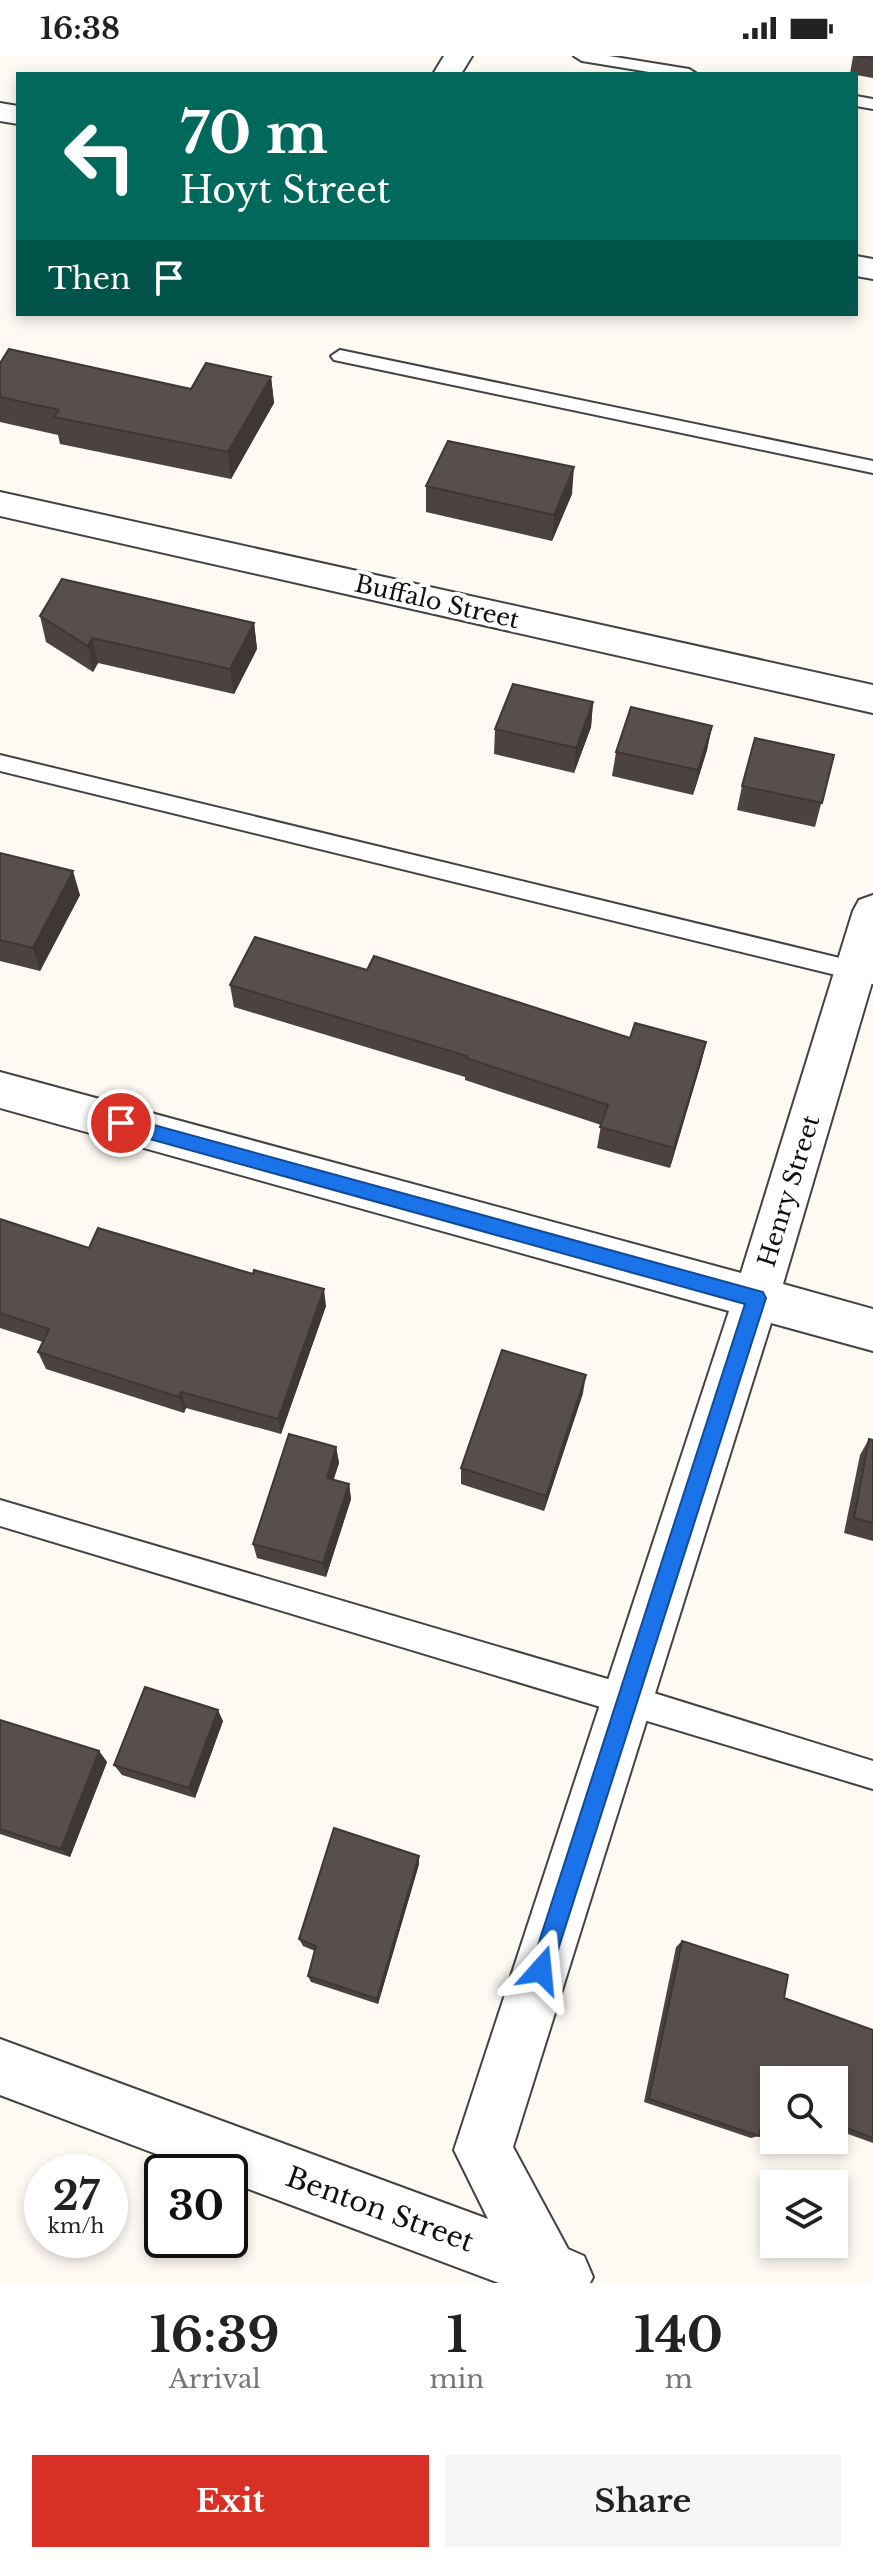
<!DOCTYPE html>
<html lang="en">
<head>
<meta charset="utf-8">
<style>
  body { margin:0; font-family:"Libre Baskerville",serif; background:#f6f6f6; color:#222; height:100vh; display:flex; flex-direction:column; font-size:30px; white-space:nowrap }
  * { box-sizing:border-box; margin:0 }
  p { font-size:26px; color:#767676 }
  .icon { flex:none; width:44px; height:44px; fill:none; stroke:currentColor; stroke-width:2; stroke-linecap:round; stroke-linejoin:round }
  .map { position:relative; height:2227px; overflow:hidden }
  .details { display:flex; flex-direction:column; background:#fff; flex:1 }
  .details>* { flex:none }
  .top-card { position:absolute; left:16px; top:16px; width:842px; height:244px; border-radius:0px; box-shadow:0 4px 12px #0003; background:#00695c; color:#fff; overflow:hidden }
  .buttons { position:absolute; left:760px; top:2010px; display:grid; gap:16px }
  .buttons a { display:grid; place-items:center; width:88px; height:88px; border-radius:0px; background:#fff; box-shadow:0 4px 12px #0003; font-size:40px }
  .speed { position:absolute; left:24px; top:2098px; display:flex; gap:16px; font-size:40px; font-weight:700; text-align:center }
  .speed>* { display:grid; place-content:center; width:104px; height:104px; border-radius:50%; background:#fff; box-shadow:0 4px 12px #0003; line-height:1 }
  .speed small { font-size:20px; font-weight:400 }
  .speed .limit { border:4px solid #111; border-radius:12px; background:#fff; color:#111 }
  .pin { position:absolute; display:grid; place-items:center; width:68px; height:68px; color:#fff; margin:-34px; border:4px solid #fff; border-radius:50%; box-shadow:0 2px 8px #0007 }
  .me { position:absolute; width:88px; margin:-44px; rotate:18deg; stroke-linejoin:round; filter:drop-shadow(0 0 6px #0008) }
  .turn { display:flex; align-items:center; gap:28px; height:168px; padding:0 32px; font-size:36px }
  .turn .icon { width:104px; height:104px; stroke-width:2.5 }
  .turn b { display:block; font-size:56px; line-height:68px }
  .then { display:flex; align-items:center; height:76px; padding:0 32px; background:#0003; gap:16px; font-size:30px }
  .eta { display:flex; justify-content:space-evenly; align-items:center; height:136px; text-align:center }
  .eta b { font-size:48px; font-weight:700; line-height:56px }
  .button { display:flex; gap:16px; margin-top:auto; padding:16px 32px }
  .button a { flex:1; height:92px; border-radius:0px; background:#d93025; color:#fff; font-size:32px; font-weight:700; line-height:92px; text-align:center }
  .button a+a { background:#f6f6f6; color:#222 }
  .status { display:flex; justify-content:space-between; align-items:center; height:56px; padding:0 40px; background:#fff; direction:ltr }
  .status svg { height:22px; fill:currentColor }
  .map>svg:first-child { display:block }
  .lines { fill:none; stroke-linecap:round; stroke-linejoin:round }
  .service-casing { stroke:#434343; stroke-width:4 }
  .minor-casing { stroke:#434343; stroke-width:4 }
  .service { fill:#fff; fill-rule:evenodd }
  .minor { fill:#fff; fill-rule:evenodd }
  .wall { fill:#4c4341 }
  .shaded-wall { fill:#3e3735 }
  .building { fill:#584e4c; stroke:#3e3735; stroke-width:2 }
  .route { fill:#1a73e8; stroke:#114b97; stroke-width:2 }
  .labels { text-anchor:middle; stroke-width:8; stroke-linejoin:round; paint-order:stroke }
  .street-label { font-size:24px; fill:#101010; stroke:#fff }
  .near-street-label { font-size:28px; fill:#101010; stroke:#fff }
</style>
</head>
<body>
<div class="status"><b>16:38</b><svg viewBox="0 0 49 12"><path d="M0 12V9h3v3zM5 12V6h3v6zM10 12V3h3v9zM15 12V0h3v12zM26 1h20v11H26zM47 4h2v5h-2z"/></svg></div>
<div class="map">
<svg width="873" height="2227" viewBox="0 0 873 2227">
  <rect width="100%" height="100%" fill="#fef9f3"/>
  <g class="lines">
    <defs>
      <path id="service" d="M 574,0 L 609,0 L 689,13 L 697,18 L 661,18 L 582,5 Z
        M 856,40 L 873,43 L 873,53 L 856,50 Z
        M 340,294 L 873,405 L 873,417 L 334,304 L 331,300 Z
        M 0,699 L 873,910 L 873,928 L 0,715 Z
        M 0,1444 L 628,1629 L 873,1705 L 873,1733 L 0,1470 Z"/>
      <path id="minor" d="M 444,0 L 472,0 L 461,18 L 433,18 Z
        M 0,47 L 18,50 L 18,68 L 0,65 Z
        M 856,200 L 873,203 L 873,223 L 856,220 Z
        M 0,436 L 873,629 L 873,657 L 0,460 Z
        M 873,839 L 873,923 L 783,1228 L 873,1253 L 873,1295 L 771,1267 L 513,2091 L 568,2193 L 584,2200 L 593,2221 L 590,2227 L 499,2227 L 230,2126 L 230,2116 L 204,2116 L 0,2039 L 0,1983 L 488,2163 L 454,2094 L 729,1255 L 0,1052 L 0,1016 L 741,1217 L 853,855 L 859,844 Z"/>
    </defs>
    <use href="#service" class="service-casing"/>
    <use href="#minor" class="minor-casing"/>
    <use href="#service" class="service"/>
    <use href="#minor" class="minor"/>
  </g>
  <path class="wall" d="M 853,0 L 873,0 L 873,22 L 856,19 L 856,18 L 850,18 Z
    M 0,307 L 191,333 L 271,321 L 274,347 L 231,423 L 60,388 L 58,379 L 0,366 Z
    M 426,430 L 572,438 L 552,485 L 426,456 Z
    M 40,560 L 254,567 L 257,593 L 234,638 L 98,607 L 93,616 L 46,586 Z
    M 593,646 L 591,671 L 574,717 L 494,698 L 495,673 Z
    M 712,670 L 707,694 L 693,739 L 612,720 L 616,696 Z
    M 834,699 L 815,771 L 737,754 L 742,730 Z
    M 0,797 L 80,839 L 40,915 L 0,905 Z
    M 367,914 L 630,982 L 706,986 L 701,1007 L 670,1112 L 597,1092 L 601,1069 L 465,1024 L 465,1021 L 234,951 L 230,929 Z
    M 0,1163 L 89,1192 L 326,1250 L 281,1378 L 186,1352 L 184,1357 L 46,1313 L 38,1296 L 43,1286 L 0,1272 Z
    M 583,1337 L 544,1455 L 461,1428 L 461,1412 Z
    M 869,1383 L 873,1384 L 873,1485 L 844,1477 L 860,1399 Z
    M 336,1391 L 339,1407 L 333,1424 L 349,1428 L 351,1443 L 326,1521 L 257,1502 L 253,1488 Z
    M 0,1664 L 99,1695 L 107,1706 L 70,1801 L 0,1778 Z
    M 223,1665 L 195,1742 L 122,1719 L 114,1709 Z
    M 419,1800 L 419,1808 L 378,1948 L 311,1926 L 308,1920 L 315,1895 L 303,1890 L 299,1883 Z
    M 682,1885 L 784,1942 L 873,1974 L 873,2087 L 834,2073 L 834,2024 L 774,2024 L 774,2050 L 765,2047 L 759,2080 L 751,2082 L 644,2046 L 676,1891 Z"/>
  <path class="shaded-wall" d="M 271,321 L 274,347 L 231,423 L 228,396 Z
    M 574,411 L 572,438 L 552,485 L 554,459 Z
    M 254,567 L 257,593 L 234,638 L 230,613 Z
    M 92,582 L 98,607 L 93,616 L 88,590 Z
    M 593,646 L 591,671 L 574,717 L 576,692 Z
    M 712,670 L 707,694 L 693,739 L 698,714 Z
    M 73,815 L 80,839 L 40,915 L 33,892 Z
    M 706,986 L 701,1007 L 670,1112 L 674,1092 Z
    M 324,1233 L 326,1250 L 281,1378 L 278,1363 Z
    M 586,1319 L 583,1337 L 544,1455 L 546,1440 Z
    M 181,1336 L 186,1352 L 184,1357 L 179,1341 Z
    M 336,1391 L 339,1407 L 329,1438 L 327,1422 Z
    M 349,1428 L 351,1443 L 326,1521 L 323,1507 Z
    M 218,1654 L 223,1665 L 195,1742 L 189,1732 Z
    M 99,1695 L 107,1706 L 70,1801 L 61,1793 Z
    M 419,1800 L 419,1808 L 378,1948 L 377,1943 Z"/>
  <path class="building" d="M 857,0 L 873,0 L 873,3 Z
    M 9,293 L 191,333 L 206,307 L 271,321 L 228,396 L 54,361 L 59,354 L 0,341 L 0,307 Z
    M 448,385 L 574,411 L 554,459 L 426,430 Z
    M 62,523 L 254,567 L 230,613 L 92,582 L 88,590 L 40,560 Z
    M 513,628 L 593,646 L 576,692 L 495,673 Z
    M 631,651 L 712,670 L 698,714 L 616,696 Z
    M 755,682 L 834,699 L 822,747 L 742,730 Z
    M 0,797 L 73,815 L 33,892 L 0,884 Z
    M 255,881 L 367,914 L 374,900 L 630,982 L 635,967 L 706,986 L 674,1092 L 600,1071 L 608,1049 L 466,1002 L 467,1000 L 230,929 Z
    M 0,1163 L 89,1192 L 98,1172 L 253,1218 L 254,1214 L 324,1233 L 278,1363 L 181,1336 L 179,1341 L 38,1296 L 49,1273 L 0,1257 Z
    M 502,1294 L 586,1319 L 546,1440 L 461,1412 Z
    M 289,1378 L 336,1391 L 327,1422 L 349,1428 L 323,1507 L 253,1488 Z
    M 869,1383 L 873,1384 L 873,1467 L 854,1462 Z
    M 145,1631 L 218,1654 L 189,1732 L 114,1709 Z
    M 0,1664 L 99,1695 L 61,1793 L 0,1773 Z
    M 334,1772 L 419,1800 L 377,1943 L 308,1920 L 316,1890 L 299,1883 Z
    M 682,1885 L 788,1919 L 784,1942 L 873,1974 L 873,2082 L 834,2067 L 834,2024 L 774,2024 L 774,2044 L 766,2041 L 759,2080 L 649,2043 Z"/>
  <path class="route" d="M 121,1060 L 763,1236 L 766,1242 L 549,1922 L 541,1925 L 533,1922 L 530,1914 L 745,1248 L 121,1075 L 115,1073 L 112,1067 L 115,1062 Z"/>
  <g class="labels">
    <g class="street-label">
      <text transform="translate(437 546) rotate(13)" y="8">Buffalo Street</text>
      <text transform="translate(789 1135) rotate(-73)" y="8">Henry Street</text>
    </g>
    <g class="near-street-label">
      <text transform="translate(380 2153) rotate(20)" y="10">Benton Street</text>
    </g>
  </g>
</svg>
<div class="buttons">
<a><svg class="icon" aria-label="search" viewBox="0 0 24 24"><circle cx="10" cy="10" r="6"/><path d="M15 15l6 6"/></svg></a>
<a><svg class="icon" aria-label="layers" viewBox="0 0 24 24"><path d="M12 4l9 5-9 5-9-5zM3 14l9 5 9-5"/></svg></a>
</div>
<div class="speed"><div>27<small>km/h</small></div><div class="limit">30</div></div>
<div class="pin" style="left:121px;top:1067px;background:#d93025"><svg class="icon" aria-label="arrive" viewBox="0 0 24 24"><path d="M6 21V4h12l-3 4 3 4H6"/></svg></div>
<svg class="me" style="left:541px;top:1914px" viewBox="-20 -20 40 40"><path d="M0-17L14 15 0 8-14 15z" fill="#1a73e8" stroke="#fff" stroke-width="4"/></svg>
<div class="top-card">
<div class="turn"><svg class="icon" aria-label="left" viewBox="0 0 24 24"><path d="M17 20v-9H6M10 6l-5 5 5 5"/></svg><div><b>70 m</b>Hoyt Street</div></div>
<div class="then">Then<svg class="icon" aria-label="arrive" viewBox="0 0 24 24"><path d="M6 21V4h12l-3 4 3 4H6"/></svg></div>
</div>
</div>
<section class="details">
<div class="eta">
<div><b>16:39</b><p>Arrival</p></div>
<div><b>1</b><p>min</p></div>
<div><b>140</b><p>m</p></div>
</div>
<div class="button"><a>Exit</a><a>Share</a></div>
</section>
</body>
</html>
